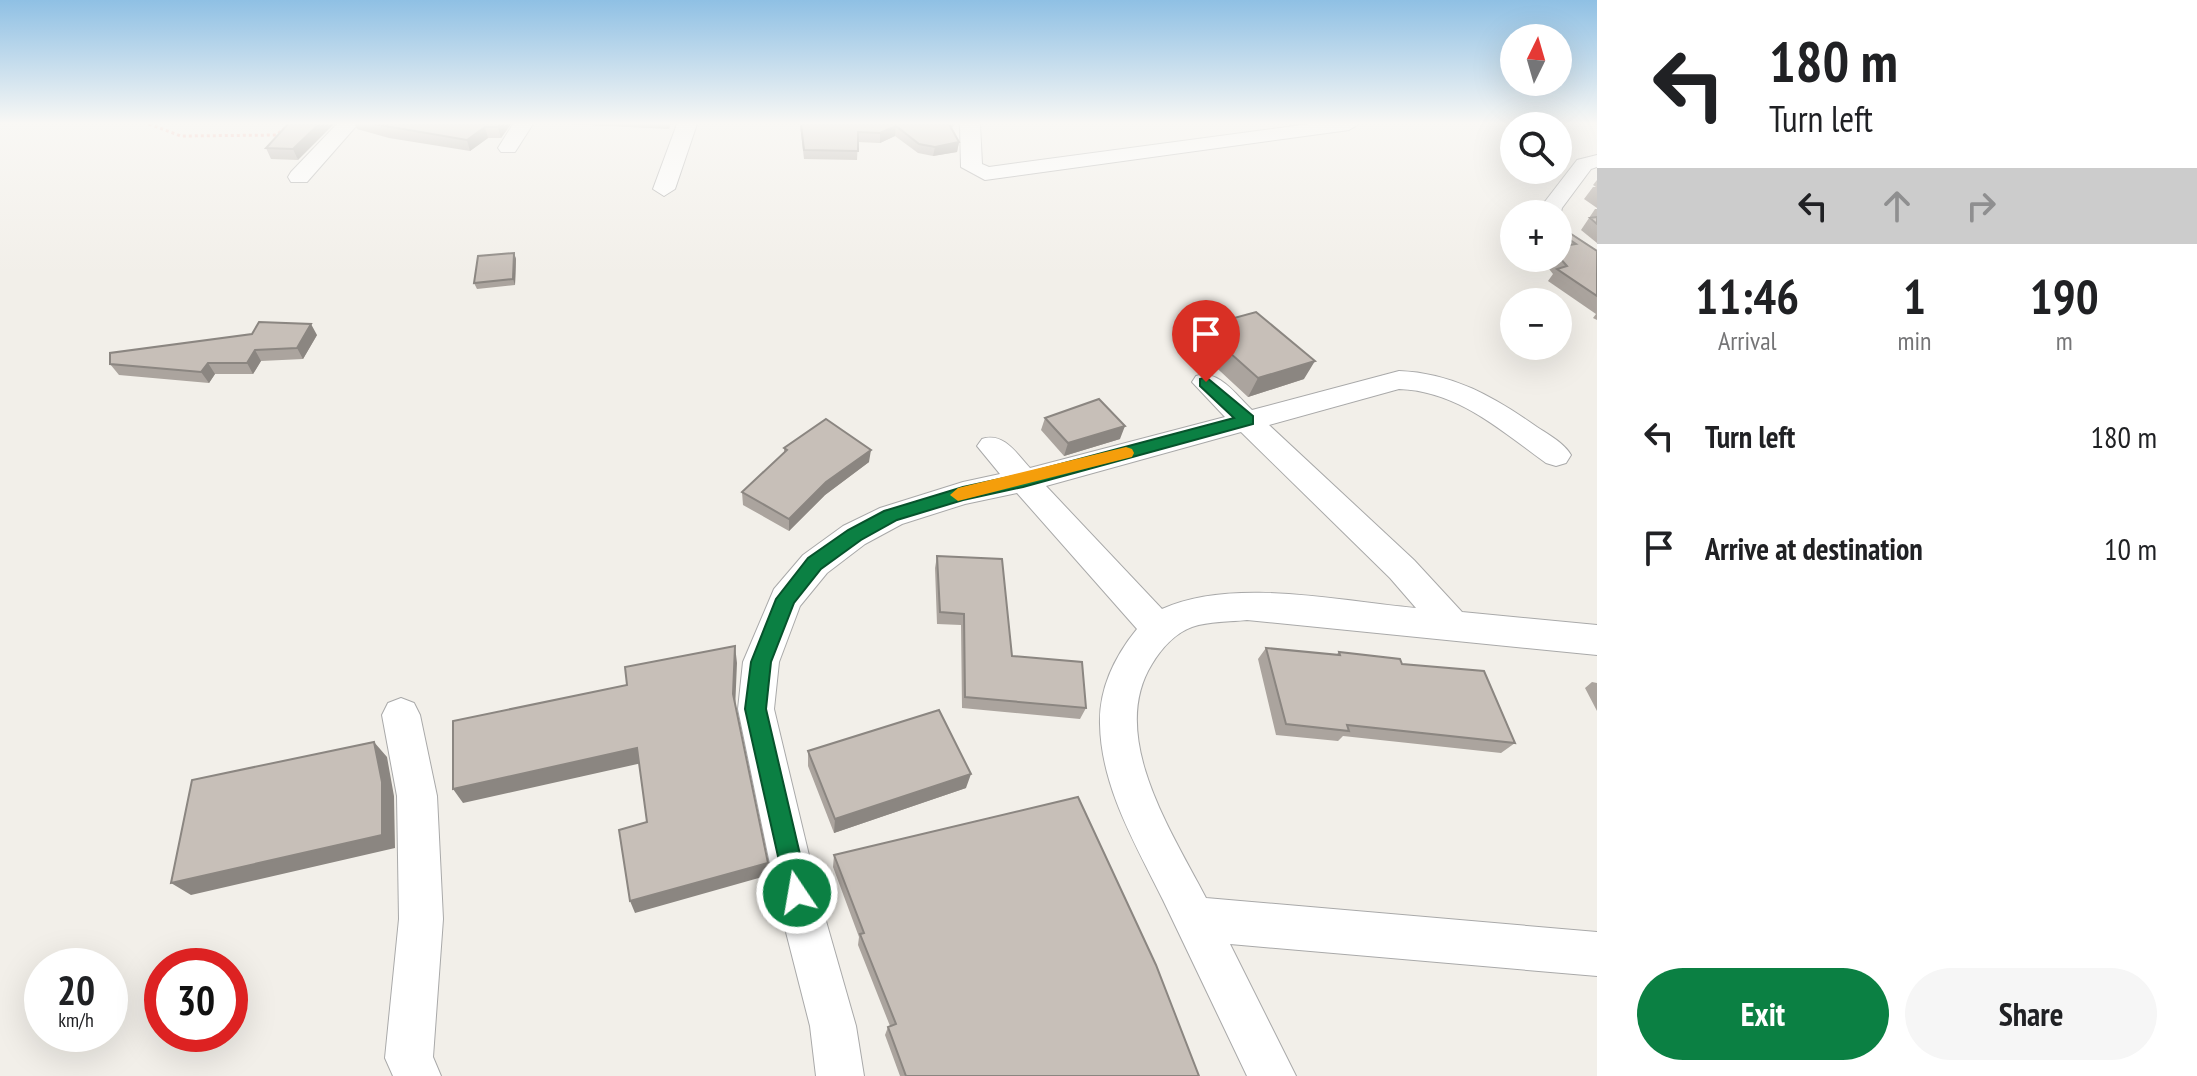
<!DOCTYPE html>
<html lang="en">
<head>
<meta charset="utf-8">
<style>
  body { margin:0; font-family:"PT Sans Narrow",sans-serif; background:#f6f6f6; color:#202124; height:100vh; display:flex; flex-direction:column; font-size:30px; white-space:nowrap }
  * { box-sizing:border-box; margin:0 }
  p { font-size:26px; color:#757577 }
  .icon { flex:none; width:44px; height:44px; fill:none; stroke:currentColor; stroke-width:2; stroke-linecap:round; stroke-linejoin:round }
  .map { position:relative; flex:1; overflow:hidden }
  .side { display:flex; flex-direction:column; background:#fff; width:600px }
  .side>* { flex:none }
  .hud { background:#fff; color:#202124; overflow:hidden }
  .needle { width:52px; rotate:5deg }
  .tools { position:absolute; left:1500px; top:24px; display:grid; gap:16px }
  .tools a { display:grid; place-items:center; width:72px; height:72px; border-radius:50%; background:#fff; box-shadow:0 8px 32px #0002; font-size:40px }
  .speed { position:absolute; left:24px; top:948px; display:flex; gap:16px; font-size:40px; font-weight:700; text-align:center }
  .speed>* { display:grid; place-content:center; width:104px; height:104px; border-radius:50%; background:#fff; box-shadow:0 8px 32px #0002; line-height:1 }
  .speed small { font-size:20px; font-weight:400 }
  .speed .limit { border:12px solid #d22; background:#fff; color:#111 }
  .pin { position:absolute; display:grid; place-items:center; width:68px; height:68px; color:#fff; margin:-82px -34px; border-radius:50% 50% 50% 0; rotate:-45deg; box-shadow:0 0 8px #0007 }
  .pin .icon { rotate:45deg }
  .me { position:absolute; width:88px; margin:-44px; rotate:348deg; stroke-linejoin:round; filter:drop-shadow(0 0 6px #0008) }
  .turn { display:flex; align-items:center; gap:28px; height:168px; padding:0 40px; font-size:36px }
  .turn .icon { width:104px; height:104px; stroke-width:2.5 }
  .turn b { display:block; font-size:56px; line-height:68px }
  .lanes { display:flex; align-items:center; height:76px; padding:0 40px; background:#0003; justify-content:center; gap:40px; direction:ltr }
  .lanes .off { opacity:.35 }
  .eta { display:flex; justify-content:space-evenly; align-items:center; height:136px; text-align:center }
  .eta b { font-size:48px; font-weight:700; line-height:56px }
  .action { display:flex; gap:16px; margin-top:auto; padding:16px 40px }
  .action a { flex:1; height:92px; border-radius:48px; background:#0b8043; color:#fff; font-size:32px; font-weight:700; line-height:92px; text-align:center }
  .action a+a { background:#f6f6f6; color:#202124 }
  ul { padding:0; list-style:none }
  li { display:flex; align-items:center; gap:24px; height:112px; padding:0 40px }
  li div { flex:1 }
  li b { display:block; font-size:30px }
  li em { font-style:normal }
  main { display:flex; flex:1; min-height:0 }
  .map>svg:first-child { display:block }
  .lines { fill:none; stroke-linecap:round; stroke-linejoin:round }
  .minor-casing { stroke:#a9a9a9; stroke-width:2 }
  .path { stroke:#fa8072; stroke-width:3; stroke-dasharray:3 3; stroke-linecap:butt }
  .minor { fill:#fff; fill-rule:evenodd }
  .wall { fill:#aba49e }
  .shaded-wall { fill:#8b8681 }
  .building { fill:#c7bfb8; stroke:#8b8681; stroke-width:2 }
  .route { fill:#0b8043; stroke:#07532c; stroke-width:2 }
  .slow { fill:#f59e0b }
</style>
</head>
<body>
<main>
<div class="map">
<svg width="1597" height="1076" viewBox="0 0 1597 1076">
  <rect width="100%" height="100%" fill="#f2efe9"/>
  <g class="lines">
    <defs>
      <path id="minor" d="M 337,124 L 358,124 L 307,182 L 291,182 L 288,177 L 291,172 Z
        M 513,124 L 533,124 L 515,152 L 501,152 L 498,148 Z
        M 677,124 L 697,124 L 675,189 L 664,196 L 653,189 Z
        M 960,124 L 980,124 L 982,164 L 989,167 L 1309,124 L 1359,124 L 1349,130 L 985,180 L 961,167 Z
        M 1597,155 L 1597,167 L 1591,169 L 1562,208 L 1559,219 L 1558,214 L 1540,214 L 1540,208 L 1577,160 Z
        M 1399,371 C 1453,373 1494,397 1537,427 C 1549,435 1564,443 1571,455 L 1566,463 L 1556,466 L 1546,463 C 1500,430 1458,391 1399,389 L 1269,425 L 1414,560 L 1462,612 L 1597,625 L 1597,655 L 1247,620 C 1229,622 1209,621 1192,627 C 1175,633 1161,649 1152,664 C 1107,736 1173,834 1206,898 L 1597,932 L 1597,976 L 1230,944 L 1296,1076 L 1247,1076 C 1219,1017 1191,959 1163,900 C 1136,845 1101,787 1100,724 C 1099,689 1115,656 1137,629 L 1017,493 L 965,504 L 902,524 L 865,544 L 827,573 L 800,606 L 779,662 L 774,709 L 818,893 L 856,1026 L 864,1076 L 816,1076 L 810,1026 L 776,893 L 738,709 L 743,662 L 774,589 L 803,555 L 843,526 L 880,508 L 963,482 L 1000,474 L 977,446 L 982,439 C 1004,432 1016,453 1030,468 L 1225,417 L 1192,382 L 1196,376 C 1219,369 1236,395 1252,410 ZM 1241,432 L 1390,578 L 1416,608 C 1339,601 1233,577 1162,609 L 1046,486 Z
        M 401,698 L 414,703 L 420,715 L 437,796 L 443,919 L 433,1057 L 441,1076 L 393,1076 L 385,1058 L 399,919 L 397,796 L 382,715 L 388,703 Z"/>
    </defs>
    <use href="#minor" class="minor-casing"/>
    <path class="path" d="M 149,124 L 181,136 L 276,135 L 291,124"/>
    <use href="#minor" class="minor"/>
  </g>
  <path class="wall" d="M 288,124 L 298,160 L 271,159 L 266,148 Z
    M 355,124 L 511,124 L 501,138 L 488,138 L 470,151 L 389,138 L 357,129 Z
    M 568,124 L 671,124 L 669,129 Z
    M 800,124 L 955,124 L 951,129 L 959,142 L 957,152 L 933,156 L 918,153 L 895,136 L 880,143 L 858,142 L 857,160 L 804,159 Z
    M 1597,180 L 1597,208 L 1584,199 L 1593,187 L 1596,187 L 1593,185 Z
    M 1595,209 L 1597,209 L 1597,243 L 1581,230 Z
    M 1558,224 L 1597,251 L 1597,320 L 1593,318 L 1596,314 L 1548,281 L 1553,274 L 1542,260 L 1544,258 L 1558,258 Z
    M 514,253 L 516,259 L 515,285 L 477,289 L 474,283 Z
    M 1201,327 L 1304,379 L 1248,397 L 1193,346 Z
    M 317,335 L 303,359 L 261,361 L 253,374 L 215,374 L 209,383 L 119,375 L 110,364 Z
    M 1045,418 L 1120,439 L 1064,456 L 1041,430 Z
    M 784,448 L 869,462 L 825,495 L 789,531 L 743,505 L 742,492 L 784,453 Z
    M 937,556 L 1012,656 L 1086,708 L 1080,719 L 962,708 L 961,625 L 937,624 L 935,568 Z
    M 1266,648 L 1336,655 L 1339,652 L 1402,664 L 1515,743 L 1501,753 L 1343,736 L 1338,741 L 1276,735 L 1258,659 Z
    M 1592,682 L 1597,683 L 1597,711 L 1585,688 Z
    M 808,751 L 966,788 L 834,833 L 808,766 Z
    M 834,855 L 1199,1076 L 900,1076 L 885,1035 L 888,1027 L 890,1026 L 858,945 L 859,937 L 833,867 Z"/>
  <path class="shaded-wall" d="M 319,124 L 334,124 L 298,160 L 293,149 Z
    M 500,124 L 511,124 L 501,138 L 498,127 Z
    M 896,126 L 895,136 L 880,143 L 880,133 Z
    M 485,127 L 488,138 L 470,151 L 467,140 Z
    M 959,142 L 957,152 L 933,156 L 935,147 Z
    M 514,253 L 516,259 L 515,285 L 513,279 Z
    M 311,324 L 317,335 L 303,359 L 297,348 Z
    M 255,350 L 261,361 L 253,374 L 247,363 Z
    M 1315,361 L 1304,379 L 1248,397 L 1258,378 Z
    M 208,363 L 215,374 L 209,383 L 201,372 Z
    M 1125,426 L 1120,439 L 1064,456 L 1068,443 Z
    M 871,450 L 869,462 L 825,495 L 789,531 L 789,519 L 826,482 Z
    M 735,646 L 737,663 L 735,710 L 733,694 Z
    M 374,742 L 387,757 L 394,796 L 395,848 L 191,895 L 171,883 Z
    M 637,748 L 642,763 L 463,803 L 453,789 Z
    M 971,774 L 966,788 L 834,833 L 835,819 Z
    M 768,863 L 769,875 L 635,913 L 630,901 Z"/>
  <path class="building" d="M 288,124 L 319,124 L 293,149 L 266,148 Z
    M 374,124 L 500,124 L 498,127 L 485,127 L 467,140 Z
    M 801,124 L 949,124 L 959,142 L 935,147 L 919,144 L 896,126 L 880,133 L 858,132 L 858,151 L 804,150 Z
    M 1597,217 L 1597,224 L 1590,218 Z
    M 1564,223 L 1565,230 L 1597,251 L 1597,296 L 1557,269 L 1567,266 L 1558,256 L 1558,247 L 1576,244 L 1558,232 L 1558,224 Z
    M 514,253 L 513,279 L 474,283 L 478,256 Z
    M 1256,312 L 1315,361 L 1258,378 L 1201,327 Z
    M 259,322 L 311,324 L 297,348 L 255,350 L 247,363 L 208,363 L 201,372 L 110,364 L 110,353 L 252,334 Z
    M 1099,399 L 1125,426 L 1068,443 L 1045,418 Z
    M 826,419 L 871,450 L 826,482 L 789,519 L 742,492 L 787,450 L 784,448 Z
    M 937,556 L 1002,559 L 1012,656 L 1082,662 L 1086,708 L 965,697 L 964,614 L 940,612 Z
    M 735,646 L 733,694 L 768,863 L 630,901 L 619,830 L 647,822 L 637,748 L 453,789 L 453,721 L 627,685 L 625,667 Z
    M 1266,648 L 1340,655 L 1339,652 L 1400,659 L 1402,664 L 1484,671 L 1515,743 L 1347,725 L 1349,731 L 1286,724 Z
    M 939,710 L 971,774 L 835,819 L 808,751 Z
    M 374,742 L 382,782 L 382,835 L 171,883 L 192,780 Z
    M 1078,797 L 1156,965 L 1199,1076 L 906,1076 L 888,1027 L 896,1024 L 860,934 L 864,933 L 834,855 Z"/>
  <linearGradient id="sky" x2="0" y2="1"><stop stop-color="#8fc0e4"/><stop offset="0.45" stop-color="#f9f8f5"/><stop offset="1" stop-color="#f9f8f5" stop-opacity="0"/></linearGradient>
  <rect width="1597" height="274" fill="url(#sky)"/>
  <path class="route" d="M 1206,377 L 1253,416 L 1253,424 L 1023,487 L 963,500 L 897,520 L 861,540 L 821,569 L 794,603 L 771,662 L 766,709 L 809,893 L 805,901 L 797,905 L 788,901 L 745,709 L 751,662 L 776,599 L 808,558 L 848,530 L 884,511 L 963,487 L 1023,474 L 1234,418 L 1200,386 L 1200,379 Z"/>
  <path class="slow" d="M 1126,447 L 1132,449 L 1134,453 L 1132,457 L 958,501 L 950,495 L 958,488 Z"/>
</svg>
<div class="tools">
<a><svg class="needle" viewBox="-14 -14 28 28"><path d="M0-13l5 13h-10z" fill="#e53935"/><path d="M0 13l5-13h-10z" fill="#757577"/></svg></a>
<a><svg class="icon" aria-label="search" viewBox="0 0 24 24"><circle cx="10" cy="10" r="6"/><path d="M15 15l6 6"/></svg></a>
<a>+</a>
<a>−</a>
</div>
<div class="speed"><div>20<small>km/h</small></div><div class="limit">30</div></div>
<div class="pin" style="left:1206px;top:382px;background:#d93025"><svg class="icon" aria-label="arrive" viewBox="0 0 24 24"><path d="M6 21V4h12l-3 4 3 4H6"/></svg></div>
<svg class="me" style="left:797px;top:893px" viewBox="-20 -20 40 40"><circle r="17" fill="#0b8043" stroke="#fff" stroke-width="3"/><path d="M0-11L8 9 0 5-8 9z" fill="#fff"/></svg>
</div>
<section class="side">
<div class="hud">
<div class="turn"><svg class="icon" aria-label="left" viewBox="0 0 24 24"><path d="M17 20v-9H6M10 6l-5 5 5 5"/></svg><div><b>180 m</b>Turn left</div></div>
<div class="lanes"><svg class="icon" aria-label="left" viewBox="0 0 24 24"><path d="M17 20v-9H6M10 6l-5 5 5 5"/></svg><svg class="icon off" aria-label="ahead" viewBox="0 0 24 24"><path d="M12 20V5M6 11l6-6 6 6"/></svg><svg class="icon off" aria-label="right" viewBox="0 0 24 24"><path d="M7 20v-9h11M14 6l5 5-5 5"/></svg></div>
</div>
<div class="eta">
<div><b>11:46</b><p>Arrival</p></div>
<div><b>1</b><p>min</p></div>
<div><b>190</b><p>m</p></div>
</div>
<ul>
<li><svg class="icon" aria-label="left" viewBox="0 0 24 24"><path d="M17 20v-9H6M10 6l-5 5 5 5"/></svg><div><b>Turn left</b></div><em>180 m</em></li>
<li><svg class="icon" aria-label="arrive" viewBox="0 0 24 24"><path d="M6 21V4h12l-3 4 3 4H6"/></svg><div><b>Arrive at destination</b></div><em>10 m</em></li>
</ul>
<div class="action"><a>Exit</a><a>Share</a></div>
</section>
</main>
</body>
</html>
